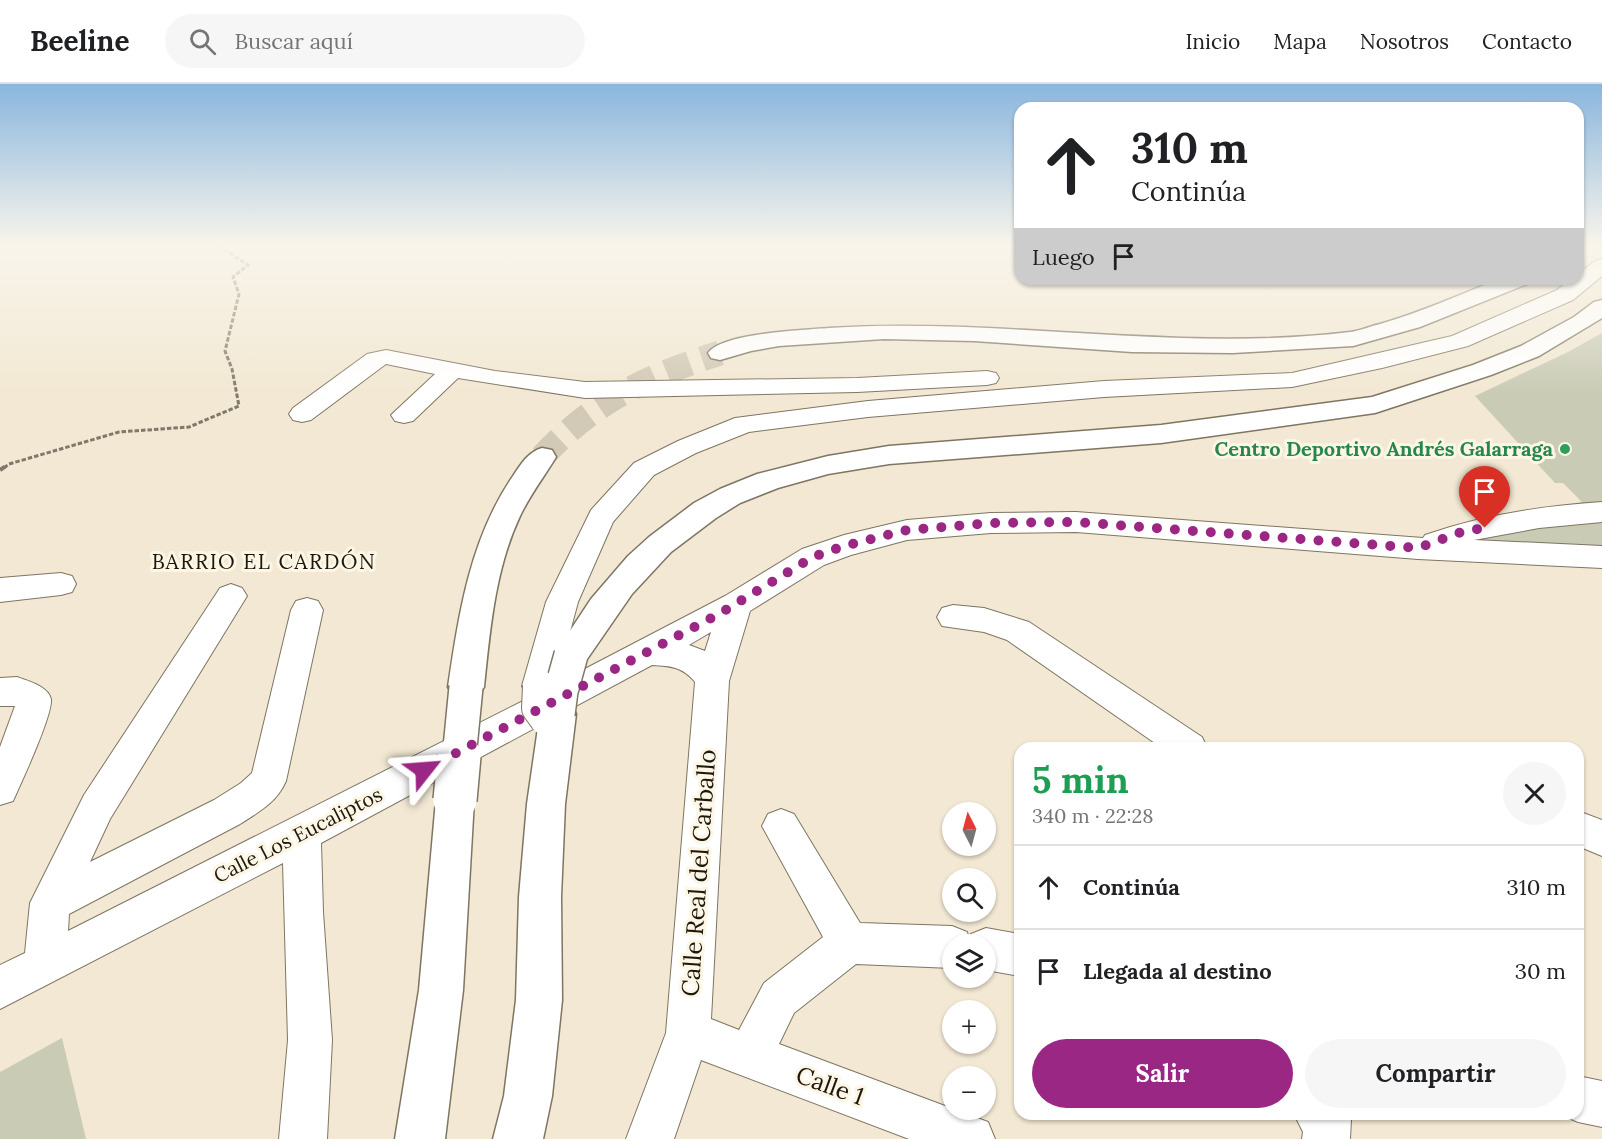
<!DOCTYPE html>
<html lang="es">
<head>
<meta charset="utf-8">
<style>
  body { margin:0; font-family:Lora,serif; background:#f6f6f6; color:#202124; height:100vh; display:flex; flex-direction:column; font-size:22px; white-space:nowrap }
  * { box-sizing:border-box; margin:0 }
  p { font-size:20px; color:#757577 }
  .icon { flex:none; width:33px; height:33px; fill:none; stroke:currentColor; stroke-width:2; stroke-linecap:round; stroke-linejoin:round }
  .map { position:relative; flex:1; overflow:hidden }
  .side { position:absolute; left:1014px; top:658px; width:570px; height:378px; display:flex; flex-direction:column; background:#fff; border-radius:18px; box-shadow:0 2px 4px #0004 }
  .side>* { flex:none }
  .guide { position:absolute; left:1014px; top:18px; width:570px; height:183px; border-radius:18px; box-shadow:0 2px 4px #0004; background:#fff; color:#202124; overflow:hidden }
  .needle { width:39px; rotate:354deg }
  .buttons { position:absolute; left:942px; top:718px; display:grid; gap:12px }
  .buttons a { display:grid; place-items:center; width:54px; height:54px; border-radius:50%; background:#fff; box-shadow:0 2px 4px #0004; font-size:30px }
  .pin { position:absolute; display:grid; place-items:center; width:51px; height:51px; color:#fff; margin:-62px -26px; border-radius:50% 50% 50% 0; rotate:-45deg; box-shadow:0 0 6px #0007 }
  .pin .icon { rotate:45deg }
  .me { position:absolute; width:66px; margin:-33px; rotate:62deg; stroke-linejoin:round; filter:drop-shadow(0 0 4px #0008) }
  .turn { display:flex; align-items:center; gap:21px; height:126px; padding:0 18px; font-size:27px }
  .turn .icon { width:78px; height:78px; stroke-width:2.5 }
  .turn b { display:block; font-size:42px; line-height:51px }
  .then { display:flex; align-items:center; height:57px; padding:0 18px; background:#0003; gap:12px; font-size:22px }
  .round { display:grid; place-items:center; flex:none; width:63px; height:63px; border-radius:32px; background:#f6f6f6 }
  .head { display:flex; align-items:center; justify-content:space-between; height:102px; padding:0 18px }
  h1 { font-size:36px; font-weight:700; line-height:45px; color:#1e9e55 }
  .action { display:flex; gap:12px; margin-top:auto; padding:12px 18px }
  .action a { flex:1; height:69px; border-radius:36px; background:#9b2784; color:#fff; font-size:24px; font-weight:700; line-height:69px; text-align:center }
  .action a+a { background:#f6f6f6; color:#202124 }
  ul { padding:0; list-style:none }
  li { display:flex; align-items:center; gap:18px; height:84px; padding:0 18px; border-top:2px solid #e0e0e0 }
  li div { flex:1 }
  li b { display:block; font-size:22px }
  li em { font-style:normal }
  header { display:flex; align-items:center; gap:36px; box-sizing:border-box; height:84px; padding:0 30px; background:#fff; border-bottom:2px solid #e0e0e0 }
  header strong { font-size:28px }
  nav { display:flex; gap:33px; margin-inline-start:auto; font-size:21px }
  .search { width:420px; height:54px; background:#f6f6f6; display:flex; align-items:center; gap:15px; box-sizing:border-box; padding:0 21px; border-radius:33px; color:#757577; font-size:22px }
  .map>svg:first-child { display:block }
  .green { fill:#c9cbb5 }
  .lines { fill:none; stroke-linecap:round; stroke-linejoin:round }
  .highway-tunnel { stroke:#d2c9b6; stroke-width:25; stroke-dasharray:25 13; stroke-linecap:butt }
  .minor-casing { stroke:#7e7562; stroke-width:2 }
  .highway-casing { stroke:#7e7562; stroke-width:3 }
  .path-far1 { stroke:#7f796b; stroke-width:3; stroke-dasharray:4.5 2; stroke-linecap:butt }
  .path { stroke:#7f796b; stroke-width:4; stroke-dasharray:6 3; stroke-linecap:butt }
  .minor { fill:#fff; fill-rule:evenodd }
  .highway { fill:#fff; fill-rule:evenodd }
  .minor-bridge-casing { stroke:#7e7562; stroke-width:34; stroke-linecap:butt }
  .highway-bridge-far1-casing { stroke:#7e7562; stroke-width:36; stroke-linecap:butt }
  .highway-bridge-casing { stroke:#7e7562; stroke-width:46; stroke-linecap:butt }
  .minor-bridge { stroke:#fff; stroke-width:32 }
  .highway-bridge-far1 { stroke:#fff; stroke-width:33 }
  .highway-bridge { stroke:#fff; stroke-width:43 }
  .route { stroke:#9b2784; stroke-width:10; stroke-dasharray:0 18 }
  .leisure-dot { fill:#2e9e5b; stroke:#fef6e4; stroke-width:2 }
  .labels { text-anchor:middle; stroke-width:6; stroke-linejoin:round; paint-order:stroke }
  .leisure-label { font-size:20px; font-weight:bold; fill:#27864d; stroke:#fef6e4; text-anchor:end }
  .street-label { font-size:20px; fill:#1b1810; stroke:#fef6e4 }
  .neighbourhood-label { font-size:21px; letter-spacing:1.5px; fill:#1b1810; stroke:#fef6e4 }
  .near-street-label { font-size:24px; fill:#1b1810; stroke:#fef6e4 }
</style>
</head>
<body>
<header>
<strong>Beeline</strong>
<div class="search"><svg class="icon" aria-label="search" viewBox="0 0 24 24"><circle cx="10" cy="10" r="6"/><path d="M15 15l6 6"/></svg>Buscar aquí</div>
<nav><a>Inicio</a><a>Mapa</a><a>Nosotros</a><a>Contacto</a></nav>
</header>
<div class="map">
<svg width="1602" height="1055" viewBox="0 0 1602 1055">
  <rect width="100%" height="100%" fill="#f2e8d3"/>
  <path class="green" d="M 1602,249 L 1602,467 L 1479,456 L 1474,448 L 1582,418 L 1563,399 L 1555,399 L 1475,312 L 1568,268 Z
    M 62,954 L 86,1055 L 0,1055 L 0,988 Z"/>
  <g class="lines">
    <path class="highway-tunnel" d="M 542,373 C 594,317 648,292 720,269"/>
    <defs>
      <path id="minor" d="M 1602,175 L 1602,192 L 1573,216 L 1468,262 L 1382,284 L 1292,303 L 1104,313 L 868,333 L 749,348 L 696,369 L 654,391 L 613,438 L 578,518 L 556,600 L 725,512 L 802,465 L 844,451 L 907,436 L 991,429 L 1076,428 L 1423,454 L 1425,451 C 1483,431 1541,422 1602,418 L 1602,438 L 1539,444 L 1474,456 L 1602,462 L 1602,484 L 1418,475 L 1076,448 L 991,449 L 907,456 L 851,471 L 824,481 L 750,527 L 729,597 L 711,935 L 739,946 L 764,899 L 823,853 L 762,742 L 768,730 L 781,725 L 794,730 L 860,839 L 952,842 L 967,848 L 969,855 L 971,850 L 986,844 L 1020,850 L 1020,892 L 986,886 L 986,861 L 952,861 L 952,884 L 856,880 L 794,929 L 779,960 L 988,1038 L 995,1055 L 909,1055 L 701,976 L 674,1055 L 626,1055 L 666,949 L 695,598 C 683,583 671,582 652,581 L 321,759 L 323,828 L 332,956 L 327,1055 L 279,1055 L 288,956 L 283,779 L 0,925 L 0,881 L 25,869 L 30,819 L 84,711 L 220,504 L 231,500 L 242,504 L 247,512 L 110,735 L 90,778 L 214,716 L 241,699 L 252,689 L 291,526 L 296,517 L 307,514 L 318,517 L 323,526 L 286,697 C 277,718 259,728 240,740 L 69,830 L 68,847 L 531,613 L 527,612 L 522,602 L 546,518 L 591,426 L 634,379 L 678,357 L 735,334 L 868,317 L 1104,297 L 1292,289 L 1452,252 L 1557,206 L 1571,195 L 1578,195 L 1578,190 L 1595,177 ZM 711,548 L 705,567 L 689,561 Z
        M 386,266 L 495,287 L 585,298 L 857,294 L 987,287 L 996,289 L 999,294 L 996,299 L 987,301 L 857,308 L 585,314 L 458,294 L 413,337 L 404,339 L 395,337 L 391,331 L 435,290 L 386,280 L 311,336 L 302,338 L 293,336 L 289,330 L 293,324 L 367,270 Z
        M 61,489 L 72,492 L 76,500 L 72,508 L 61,511 L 0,518 L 0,494 Z
        M 953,521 L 984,524 L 1029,538 L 1202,653 L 1207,664 L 1162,664 L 1007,556 L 984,548 L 942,542 L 937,533 L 942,524 Z
        M 17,593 C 28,597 48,602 51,615 C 53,631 21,699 13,717 L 0,721 L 0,663 L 15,622 L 0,622 L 0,594 Z
        M 1578,727 L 1602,736 L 1602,772 L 1578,762 Z
        M 1578,992 L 1602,997 L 1602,1043 L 1578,1038 L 1562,1031 L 1578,1030 Z
        M 1294,1030 L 1349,1030 L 1351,1036 L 1350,1055 L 1302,1055 L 1303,1048 Z"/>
      <path id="highway" d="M 1499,195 L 1530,195 L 1527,200 L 1420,243 L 1353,262 L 1233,269 L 1132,268 L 974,257 L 884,255 L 779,262 L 751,267 L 720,276 L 711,274 L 708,269 C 722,249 804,246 829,244 C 1003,233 1176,269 1350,248 C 1360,247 1370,242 1380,240 C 1421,228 1460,211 1499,195 Z
        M 1602,216 L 1602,234 L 1539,272 L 1491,291 L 1375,329 L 1161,359 L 889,380 L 828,390 L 778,404 L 740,419 L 716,434 L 671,468 L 632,510 L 583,581 L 571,585 L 559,581 L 554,571 L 591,515 L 628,472 L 649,453 L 694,419 L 720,405 L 757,390 L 828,372 L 889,362 L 1161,341 L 1372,313 L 1473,281 L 1521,262 L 1574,233 L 1594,218 Z
        M 542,364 L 552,366 L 556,373 C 544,393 530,411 520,432 C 495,485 490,546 484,603 L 478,613 L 466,618 L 454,613 L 448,603 C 459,529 470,455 513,392 C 521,380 528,368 542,364 Z
        M 558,615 L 571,619 L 576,630 L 565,720 L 561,813 L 562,916 L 552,1012 L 543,1055 L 493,1055 L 504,1012 L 516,916 L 519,813 L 527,720 L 540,630 L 545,619 Z
        M 455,698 L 469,704 L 474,716 L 463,906 L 445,1055 L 395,1055 L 419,906 L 436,716 L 441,704 Z"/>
    </defs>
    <use href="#minor" class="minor-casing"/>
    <use href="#highway" class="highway-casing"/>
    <path class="path-far1" d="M 4,384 L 9,380 L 119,348 L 189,343 L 239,322 L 232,285 L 225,267 L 239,210 L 233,193 L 248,181 L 219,162"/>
    <path class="path" d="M 0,386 L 6,382"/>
    <use href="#minor" class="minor"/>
    <use href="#highway" class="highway"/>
    <defs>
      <path id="minor-bridge" d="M 539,602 L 538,624 L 546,635"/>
      <path id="highway-bridge-far1" d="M 558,630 L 561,607 L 571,571
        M 459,674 L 466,603"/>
      <path id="highway-bridge" d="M 455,716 L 459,672"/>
    </defs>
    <use href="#minor-bridge" class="minor-bridge-casing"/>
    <use href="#highway-bridge-far1" class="highway-bridge-far1-casing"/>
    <use href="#highway-bridge" class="highway-bridge-casing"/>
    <use href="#minor-bridge" class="minor-bridge"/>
    <use href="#highway-bridge-far1" class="highway-bridge-far1"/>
    <use href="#highway-bridge" class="highway-bridge"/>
  </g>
  <linearGradient id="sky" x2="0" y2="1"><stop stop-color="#89b6de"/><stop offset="0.52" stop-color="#f9f5eb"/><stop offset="1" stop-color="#f9f5eb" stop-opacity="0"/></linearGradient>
  <rect width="1602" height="310" fill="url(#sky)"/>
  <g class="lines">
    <path class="route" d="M 424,686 L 719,530 L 813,473 L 844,462 L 907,446 L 991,439 L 1076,438 L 1418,464 L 1464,447 L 1485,444"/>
  </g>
  <circle class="leisure-dot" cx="1565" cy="365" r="6"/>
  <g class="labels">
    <g class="leisure-label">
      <text x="1553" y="372">Centro Deportivo Andrés Galarraga</text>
    </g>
    <g class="street-label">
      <text transform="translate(298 751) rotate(-27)" y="7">Calle Los Eucaliptos</text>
    </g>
    <g class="neighbourhood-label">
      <text x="264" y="485">BARRIO EL CARDÓN</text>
    </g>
    <g class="near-street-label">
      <text transform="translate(699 789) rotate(-86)" y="8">Calle Real del Carballo</text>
      <text transform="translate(830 1002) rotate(20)" y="8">Calle 1</text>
    </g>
  </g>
</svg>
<div class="buttons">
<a><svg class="needle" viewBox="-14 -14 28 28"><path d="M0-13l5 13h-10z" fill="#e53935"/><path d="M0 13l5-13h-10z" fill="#757577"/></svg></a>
<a><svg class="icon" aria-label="search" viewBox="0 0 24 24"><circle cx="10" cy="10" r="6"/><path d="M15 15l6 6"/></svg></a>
<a><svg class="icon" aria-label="layers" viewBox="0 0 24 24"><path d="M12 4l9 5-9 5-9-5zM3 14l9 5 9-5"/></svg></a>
<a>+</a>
<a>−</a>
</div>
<div class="pin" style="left:1485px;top:444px;background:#d93025"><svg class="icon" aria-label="arrive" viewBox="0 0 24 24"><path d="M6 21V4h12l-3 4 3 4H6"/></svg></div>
<svg class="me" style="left:424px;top:686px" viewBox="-20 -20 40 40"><path d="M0-17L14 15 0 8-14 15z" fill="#9b2784" stroke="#fff" stroke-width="4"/></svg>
<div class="guide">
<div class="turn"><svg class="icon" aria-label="ahead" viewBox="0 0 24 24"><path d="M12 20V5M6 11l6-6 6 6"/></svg><div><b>310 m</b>Continúa</div></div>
<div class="then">Luego<svg class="icon" aria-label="arrive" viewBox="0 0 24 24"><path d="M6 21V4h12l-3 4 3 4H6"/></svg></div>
</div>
<section class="side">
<div class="head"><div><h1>5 min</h1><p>340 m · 22:28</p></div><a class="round"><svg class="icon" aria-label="close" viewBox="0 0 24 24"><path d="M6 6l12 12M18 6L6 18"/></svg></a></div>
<ul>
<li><svg class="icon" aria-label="ahead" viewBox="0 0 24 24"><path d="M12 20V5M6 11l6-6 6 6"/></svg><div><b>Continúa</b></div><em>310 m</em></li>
<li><svg class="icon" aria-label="arrive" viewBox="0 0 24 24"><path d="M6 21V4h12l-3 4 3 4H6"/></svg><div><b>Llegada al destino</b></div><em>30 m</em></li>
</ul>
<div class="action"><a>Salir</a><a>Compartir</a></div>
</section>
</div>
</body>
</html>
